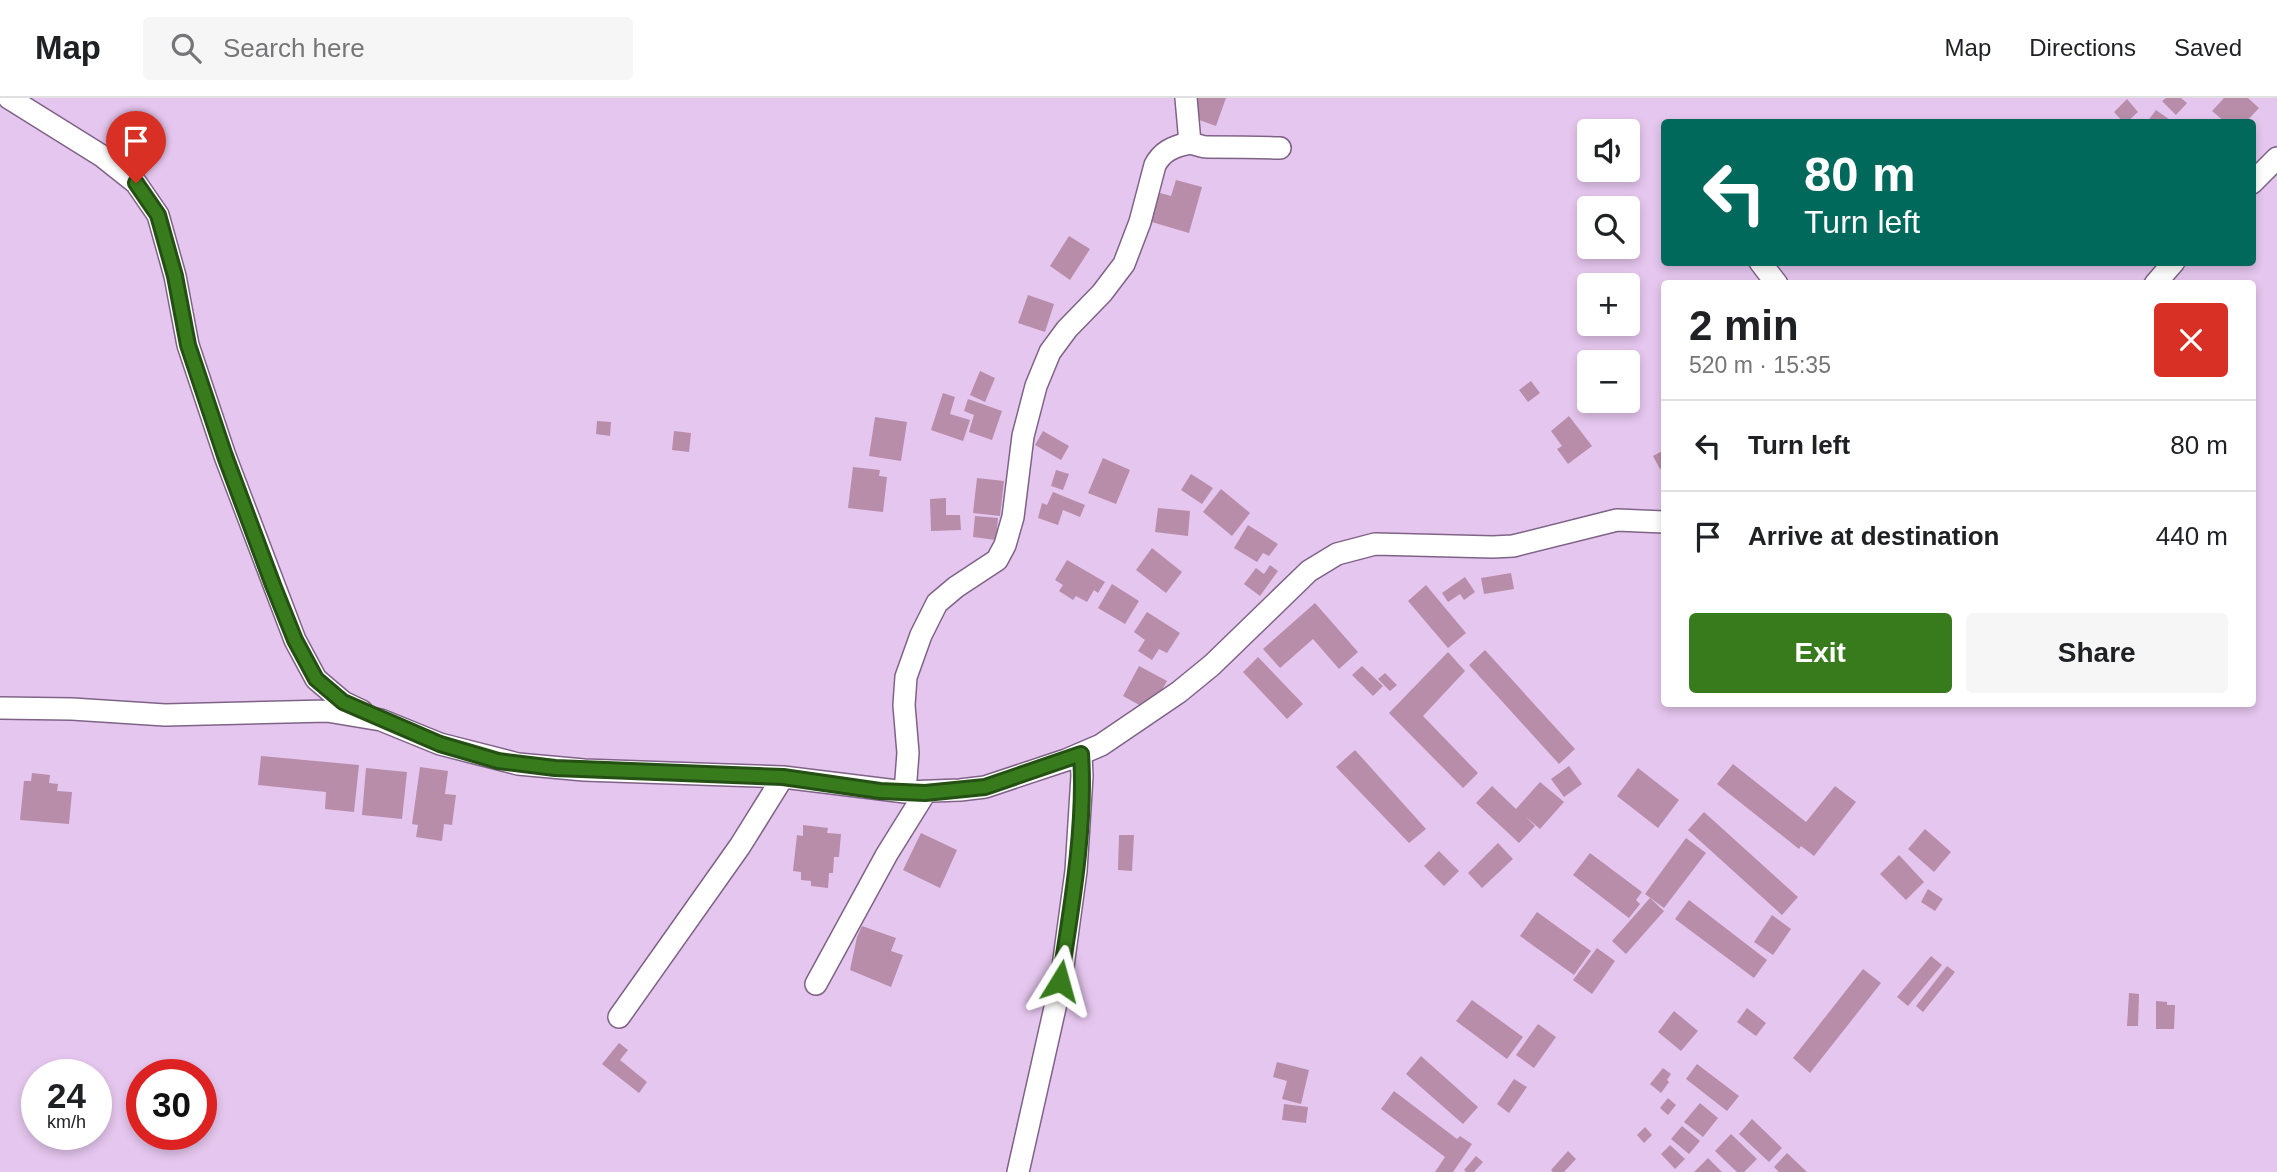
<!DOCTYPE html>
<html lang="en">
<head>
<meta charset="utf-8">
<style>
  body { margin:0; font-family:Helvetica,sans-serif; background:#f6f6f6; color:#202124; height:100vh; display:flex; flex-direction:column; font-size:26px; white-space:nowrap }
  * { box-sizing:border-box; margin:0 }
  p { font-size:23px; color:#757577 }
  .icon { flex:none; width:38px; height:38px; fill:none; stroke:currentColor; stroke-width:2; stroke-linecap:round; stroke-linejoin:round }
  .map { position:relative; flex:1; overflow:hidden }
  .side { position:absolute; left:1661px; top:182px; width:595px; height:427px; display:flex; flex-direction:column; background:#fff; border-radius:7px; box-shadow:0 4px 10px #0003 }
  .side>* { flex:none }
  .top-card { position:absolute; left:1661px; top:21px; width:595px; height:147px; border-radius:7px; box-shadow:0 4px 10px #0003; background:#00695c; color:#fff; overflow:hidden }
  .fabs { position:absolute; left:1577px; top:21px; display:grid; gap:14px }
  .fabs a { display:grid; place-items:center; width:63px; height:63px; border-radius:7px; background:#fff; box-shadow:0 4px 10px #0003; font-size:35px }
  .speed { position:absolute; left:21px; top:961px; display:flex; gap:14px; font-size:35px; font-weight:700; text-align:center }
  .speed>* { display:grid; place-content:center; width:91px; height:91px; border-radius:50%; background:#fff; box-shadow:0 4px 10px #0003; line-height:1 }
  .speed small { font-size:18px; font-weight:400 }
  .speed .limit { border:10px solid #d22; background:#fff; color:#111 }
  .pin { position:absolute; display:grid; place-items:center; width:60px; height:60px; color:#fff; margin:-72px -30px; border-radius:50% 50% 50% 0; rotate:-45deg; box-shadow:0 0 7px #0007 }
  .pin .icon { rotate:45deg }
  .me { position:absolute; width:77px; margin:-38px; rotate:8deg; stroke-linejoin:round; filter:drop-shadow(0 0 5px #0008) }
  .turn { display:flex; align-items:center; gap:24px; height:147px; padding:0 28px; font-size:32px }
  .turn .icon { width:91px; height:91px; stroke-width:2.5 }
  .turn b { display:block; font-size:49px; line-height:60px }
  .round { display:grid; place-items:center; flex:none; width:74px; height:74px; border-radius:7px; background:#f6f6f6 }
  .overview { display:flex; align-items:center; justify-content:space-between; height:119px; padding:0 28px }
  h1 { font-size:42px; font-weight:600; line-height:52px }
  .primary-button { display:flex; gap:14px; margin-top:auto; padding:14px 28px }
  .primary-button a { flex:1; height:80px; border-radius:7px; background:#387b1d; color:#fff; font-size:28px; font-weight:600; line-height:80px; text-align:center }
  .primary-button a+a { background:#f6f6f6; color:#202124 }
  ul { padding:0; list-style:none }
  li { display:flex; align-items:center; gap:21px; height:91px; padding:0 28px; border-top:2px solid #e0e0e0 }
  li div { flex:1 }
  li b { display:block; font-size:26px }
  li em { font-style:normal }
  header { display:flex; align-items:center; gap:42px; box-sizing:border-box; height:98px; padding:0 35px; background:#fff; border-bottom:2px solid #e0e0e0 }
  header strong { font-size:33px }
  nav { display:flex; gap:38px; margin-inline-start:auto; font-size:24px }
  .search { width:490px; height:63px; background:#f6f6f6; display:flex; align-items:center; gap:18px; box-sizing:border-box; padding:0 24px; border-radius:7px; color:#757577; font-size:26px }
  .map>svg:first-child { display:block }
  .building { fill:#b88daa }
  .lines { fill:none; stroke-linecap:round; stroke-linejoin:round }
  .street-casing { stroke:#7f6387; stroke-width:24 }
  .street { stroke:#fff; stroke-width:21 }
  .route-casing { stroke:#245013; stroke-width:18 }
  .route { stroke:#387b1d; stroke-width:12 }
</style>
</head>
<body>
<header>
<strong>Map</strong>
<div class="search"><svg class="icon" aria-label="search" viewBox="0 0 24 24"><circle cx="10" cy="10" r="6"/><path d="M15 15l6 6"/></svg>Search here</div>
<nav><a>Map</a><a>Directions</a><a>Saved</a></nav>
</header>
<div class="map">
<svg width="2277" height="1074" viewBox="0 0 2277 1074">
  <rect width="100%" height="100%" fill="#e5c6ee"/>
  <path class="building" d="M 1194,0 L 1226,0 L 1216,28 L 1188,18 Z
    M 2166,0 L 2181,0 L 2187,5 L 2176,17 L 2162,3 Z
    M 2224,0 L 2248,0 L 2259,10 L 2246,24 L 2225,24 L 2212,13 Z
    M 2127,1 L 2138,14 L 2127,24 L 2123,24 L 2114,14 Z
    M 2156,12 L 2173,24 L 2147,24 Z
    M 1176,82 L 1202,89 L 1189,135 L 1145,122 L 1153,93 L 1171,98 Z
    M 1069,138 L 1090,151 L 1070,182 L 1050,168 Z
    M 1028,197 L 1054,206 L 1045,234 L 1018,225 Z
    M 980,273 L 995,280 L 985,304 L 970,297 Z
    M 1531,283 L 1540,295 L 1528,304 L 1519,292 Z
    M 943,295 L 955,299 L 950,316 L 970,322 L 963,343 L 931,332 Z
    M 968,301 L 1002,313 L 992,342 L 969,334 L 974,317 L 964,313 Z
    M 1569,318 L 1592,348 L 1568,366 L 1557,351 L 1562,348 L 1551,333 Z
    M 875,319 L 907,324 L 901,363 L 869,358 Z
    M 597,323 L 611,324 L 610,338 L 596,336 Z
    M 674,333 L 691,335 L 689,354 L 672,352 Z
    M 1043,333 L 1069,348 L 1061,362 L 1035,347 Z
    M 1664,352 L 1664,369 L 1660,371 L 1653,358 Z
    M 1103,360 L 1130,372 L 1116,406 L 1088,395 Z
    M 853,369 L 880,372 L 879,378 L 887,379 L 883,414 L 848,410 Z
    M 1056,372 L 1069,376 L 1063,392 L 1051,388 Z
    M 1191,376 L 1213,390 L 1202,406 L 1181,392 Z
    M 977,380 L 1004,383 L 1000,418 L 973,415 Z
    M 1221,391 L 1250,415 L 1232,438 L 1203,414 Z
    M 1053,394 L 1085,407 L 1080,419 L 1063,412 L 1058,427 L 1038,420 L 1042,405 L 1047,407 Z
    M 946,400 L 946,417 L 960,417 L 961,432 L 931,433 L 930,401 Z
    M 1158,410 L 1190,413 L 1188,438 L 1155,434 Z
    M 975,418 L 998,420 L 996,442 L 973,439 Z
    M 1248,427 L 1278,446 L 1269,458 L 1263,455 L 1257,464 L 1234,450 Z
    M 1152,450 L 1182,474 L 1166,495 L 1136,472 Z
    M 1067,462 L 1105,484 L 1098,495 L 1094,492 L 1087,504 L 1076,498 L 1073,502 L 1059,493 L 1063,487 L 1055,482 Z
    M 1270,467 L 1278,473 L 1260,498 L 1244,486 L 1256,470 L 1264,476 Z
    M 1511,475 L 1514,491 L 1484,496 L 1481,480 Z
    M 1465,479 L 1475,494 L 1464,502 L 1460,496 L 1448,504 L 1442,495 Z
    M 1112,486 L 1139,503 L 1125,526 L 1098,510 Z
    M 1426,487 L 1466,535 L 1448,550 L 1408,503 Z
    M 1315,505 L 1358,554 L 1339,571 L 1313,541 L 1280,570 L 1263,551 Z
    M 1147,514 L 1180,535 L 1167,555 L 1159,551 L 1152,562 L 1138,553 L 1145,542 L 1134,534 Z
    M 1485,552 L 1575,651 L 1559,666 L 1469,567 Z
    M 1448,554 L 1465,573 L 1423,618 L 1478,675 L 1463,690 L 1389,615 Z
    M 1258,559 L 1303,606 L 1287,621 L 1243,574 Z
    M 1139,568 L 1167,583 L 1150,613 L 1123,598 Z
    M 1362,568 L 1383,588 L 1373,598 L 1352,577 Z
    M 1385,575 L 1397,587 L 1390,593 L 1378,581 Z
    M 1355,652 L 1426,731 L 1409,745 L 1336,669 Z
    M 261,658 L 359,667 L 354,714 L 325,711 L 326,694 L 258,687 Z
    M 1733,666 L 1806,724 L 1835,688 L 1856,704 L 1814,758 L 1801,748 L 1799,751 L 1717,686 Z
    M 1569,668 L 1582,686 L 1564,699 L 1551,681 Z
    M 420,669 L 448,673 L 445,696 L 456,697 L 452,727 L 444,726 L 442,743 L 416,739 L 418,727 L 412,726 Z
    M 366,670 L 407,674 L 402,721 L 362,717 Z
    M 1638,670 L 1679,702 L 1658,730 L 1617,698 Z
    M 32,675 L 50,677 L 49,685 L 58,686 L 57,693 L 72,694 L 69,726 L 20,722 L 24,683 L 31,683 Z
    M 1540,684 L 1564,704 L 1540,731 L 1526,719 L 1535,728 L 1519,745 L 1476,705 L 1492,688 L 1516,711 Z
    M 1704,714 L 1798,799 L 1782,817 L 1688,732 Z
    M 803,727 L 828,730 L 827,735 L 841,736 L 839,759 L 834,759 L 833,775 L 829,775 L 828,790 L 811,788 L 811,783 L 801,782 L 801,774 L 793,773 L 797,737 L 803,738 Z
    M 1925,731 L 1951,754 L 1934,774 L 1908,751 Z
    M 921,735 L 957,752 L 940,790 L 903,772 Z
    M 1119,737 L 1134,737 L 1132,773 L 1118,772 Z
    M 1686,740 L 1706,755 L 1664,810 L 1645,796 Z
    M 1498,745 L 1513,761 L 1482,790 L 1468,775 Z
    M 1439,753 L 1459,773 L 1444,788 L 1424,768 Z
    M 1590,755 L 1642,794 L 1636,802 L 1640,806 L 1629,820 L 1573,777 Z
    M 1899,757 L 1924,784 L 1906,802 L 1880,776 Z
    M 1928,791 L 1943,801 L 1935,813 L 1921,804 Z
    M 1650,800 L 1664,813 L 1626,856 L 1612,843 Z
    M 1689,802 L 1767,862 L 1754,880 L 1675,821 Z
    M 1537,814 L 1591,853 L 1574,877 L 1520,838 Z
    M 1772,817 L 1791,831 L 1773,857 L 1754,844 Z
    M 862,828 L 896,840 L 891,853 L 903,857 L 891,889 L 850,872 L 857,839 Z
    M 1597,850 L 1615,863 L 1592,896 L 1573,882 Z
    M 1931,858 L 1942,867 L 1908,908 L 1897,899 Z
    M 1947,868 L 1955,874 L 1923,914 L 1916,908 Z
    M 1863,871 L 1881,885 L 1810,975 L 1793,960 Z
    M 2129,895 L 2139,896 L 2138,928 L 2127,928 Z
    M 1472,902 L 1523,939 L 1507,961 L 1456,923 Z
    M 2156,903 L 2167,904 L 2167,907 L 2175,907 L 2174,931 L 2156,931 Z
    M 1747,910 L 1766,925 L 1756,938 L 1737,924 Z
    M 1674,913 L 1698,933 L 1681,953 L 1658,934 Z
    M 1538,926 L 1556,939 L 1534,970 L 1516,957 Z
    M 619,945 L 628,952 L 620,962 L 647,984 L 639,995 L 602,966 Z
    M 1421,958 L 1478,1009 L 1463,1026 L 1406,976 Z
    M 1277,964 L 1309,972 L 1301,1006 L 1282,1001 L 1287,983 L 1273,979 Z
    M 1697,966 L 1739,998 L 1727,1013 L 1686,981 Z
    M 1663,970 L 1671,976 L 1667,982 L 1669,984 L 1661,995 L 1650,986 Z
    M 1514,981 L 1527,989 L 1509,1015 L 1497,1006 Z
    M 1394,993 L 1457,1041 L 1460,1038 L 1472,1046 L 1453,1074 L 1435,1074 L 1445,1059 L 1381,1011 Z
    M 1668,1000 L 1676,1007 L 1668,1017 L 1660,1010 Z
    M 1700,1005 L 1718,1020 L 1703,1039 L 1684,1024 Z
    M 1284,1006 L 1308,1009 L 1306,1025 L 1282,1022 Z
    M 1752,1021 L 1782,1050 L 1769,1064 L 1739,1036 Z
    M 1682,1028 L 1700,1043 L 1689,1056 L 1671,1041 Z
    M 1645,1029 L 1652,1037 L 1644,1045 L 1637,1037 Z
    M 1731,1036 L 1757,1061 L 1744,1074 L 1737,1074 L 1715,1053 Z
    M 1670,1047 L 1685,1061 L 1675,1071 L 1661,1056 Z
    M 1568,1053 L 1576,1061 L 1564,1074 L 1553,1074 L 1551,1072 Z
    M 1787,1055 L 1807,1074 L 1779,1074 L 1774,1069 Z
    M 1476,1058 L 1483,1064 L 1474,1074 L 1466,1074 L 1464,1072 Z
    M 1708,1060 L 1722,1074 L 1694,1074 Z"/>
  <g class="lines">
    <defs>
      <path id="street" d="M 9,0 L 102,58 L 136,85 L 158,117 L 175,178 L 188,247 L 225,358 L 295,542 L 316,581 L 343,604 L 362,613
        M 1186,0 L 1190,45
        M 2252,85 L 2277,60
        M 1760,164 L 1777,186
        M 2155,186 L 2174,164
        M 0,610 L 72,611 L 165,617 L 327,613 L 381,622 L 440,646 L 518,666 L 584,672 L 783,679 L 905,694 L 960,692 L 985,689 L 1066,662 L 1101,647 L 1179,594 L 1212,567 L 1309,473 L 1337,456 L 1375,446 L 1493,449 L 1513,448 L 1617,422 L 1664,424
        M 905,694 L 908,655 L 904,607 L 906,579 L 921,537 L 937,505 L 956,489 L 997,462 L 1005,447 L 1013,419 L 1023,338 L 1036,288 L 1050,254 L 1067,231 L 1102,195 L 1124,166 L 1140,124 L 1155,67 C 1162,54 1172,49 1186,46 C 1193,44 1200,49 1207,49 C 1232,49 1255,49 1280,50
        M 816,886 L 887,756 L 925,695
        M 619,919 L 740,748 L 783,679
        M 1018,1074 L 1061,883 L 1076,773 L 1082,678 L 1081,656"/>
    </defs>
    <use href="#street" class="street-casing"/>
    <use href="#street" class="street"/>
  </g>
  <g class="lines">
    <defs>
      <path id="route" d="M 136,85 L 158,117 L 175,178 L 188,247 L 225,358 L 273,487 L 295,542 L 316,581 L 343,604 L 440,646 L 498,663 L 555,670 L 783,679 L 880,693 L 925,695 L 985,689 L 1081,656 C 1086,728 1071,812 1060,883"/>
    </defs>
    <use href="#route" class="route-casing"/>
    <use href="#route" class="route"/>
  </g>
</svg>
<div class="fabs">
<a><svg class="icon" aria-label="sound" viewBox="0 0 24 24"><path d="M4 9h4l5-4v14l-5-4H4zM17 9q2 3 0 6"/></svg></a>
<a><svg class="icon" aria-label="search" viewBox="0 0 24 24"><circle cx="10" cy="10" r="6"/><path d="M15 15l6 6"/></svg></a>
<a>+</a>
<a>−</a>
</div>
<div class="speed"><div>24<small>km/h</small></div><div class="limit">30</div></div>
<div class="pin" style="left:136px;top:85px;background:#d93025"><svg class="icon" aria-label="arrive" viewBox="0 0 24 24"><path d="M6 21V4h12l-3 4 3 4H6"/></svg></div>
<svg class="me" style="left:1060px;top:883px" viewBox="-20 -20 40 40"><path d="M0-17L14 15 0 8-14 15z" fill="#387b1d" stroke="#fff" stroke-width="4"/></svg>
<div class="top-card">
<div class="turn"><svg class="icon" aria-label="left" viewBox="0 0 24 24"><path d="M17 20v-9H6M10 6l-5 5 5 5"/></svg><div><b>80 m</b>Turn left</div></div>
</div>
<section class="side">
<div class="overview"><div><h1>2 min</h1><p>520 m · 15:35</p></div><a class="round" style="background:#d93025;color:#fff"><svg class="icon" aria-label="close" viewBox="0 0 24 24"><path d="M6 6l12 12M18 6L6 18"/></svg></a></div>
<ul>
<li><svg class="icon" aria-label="left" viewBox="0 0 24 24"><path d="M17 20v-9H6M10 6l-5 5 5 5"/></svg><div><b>Turn left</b></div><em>80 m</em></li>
<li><svg class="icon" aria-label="arrive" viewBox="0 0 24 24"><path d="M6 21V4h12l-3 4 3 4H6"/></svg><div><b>Arrive at destination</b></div><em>440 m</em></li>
</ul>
<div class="primary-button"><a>Exit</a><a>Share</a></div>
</section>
</div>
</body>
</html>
